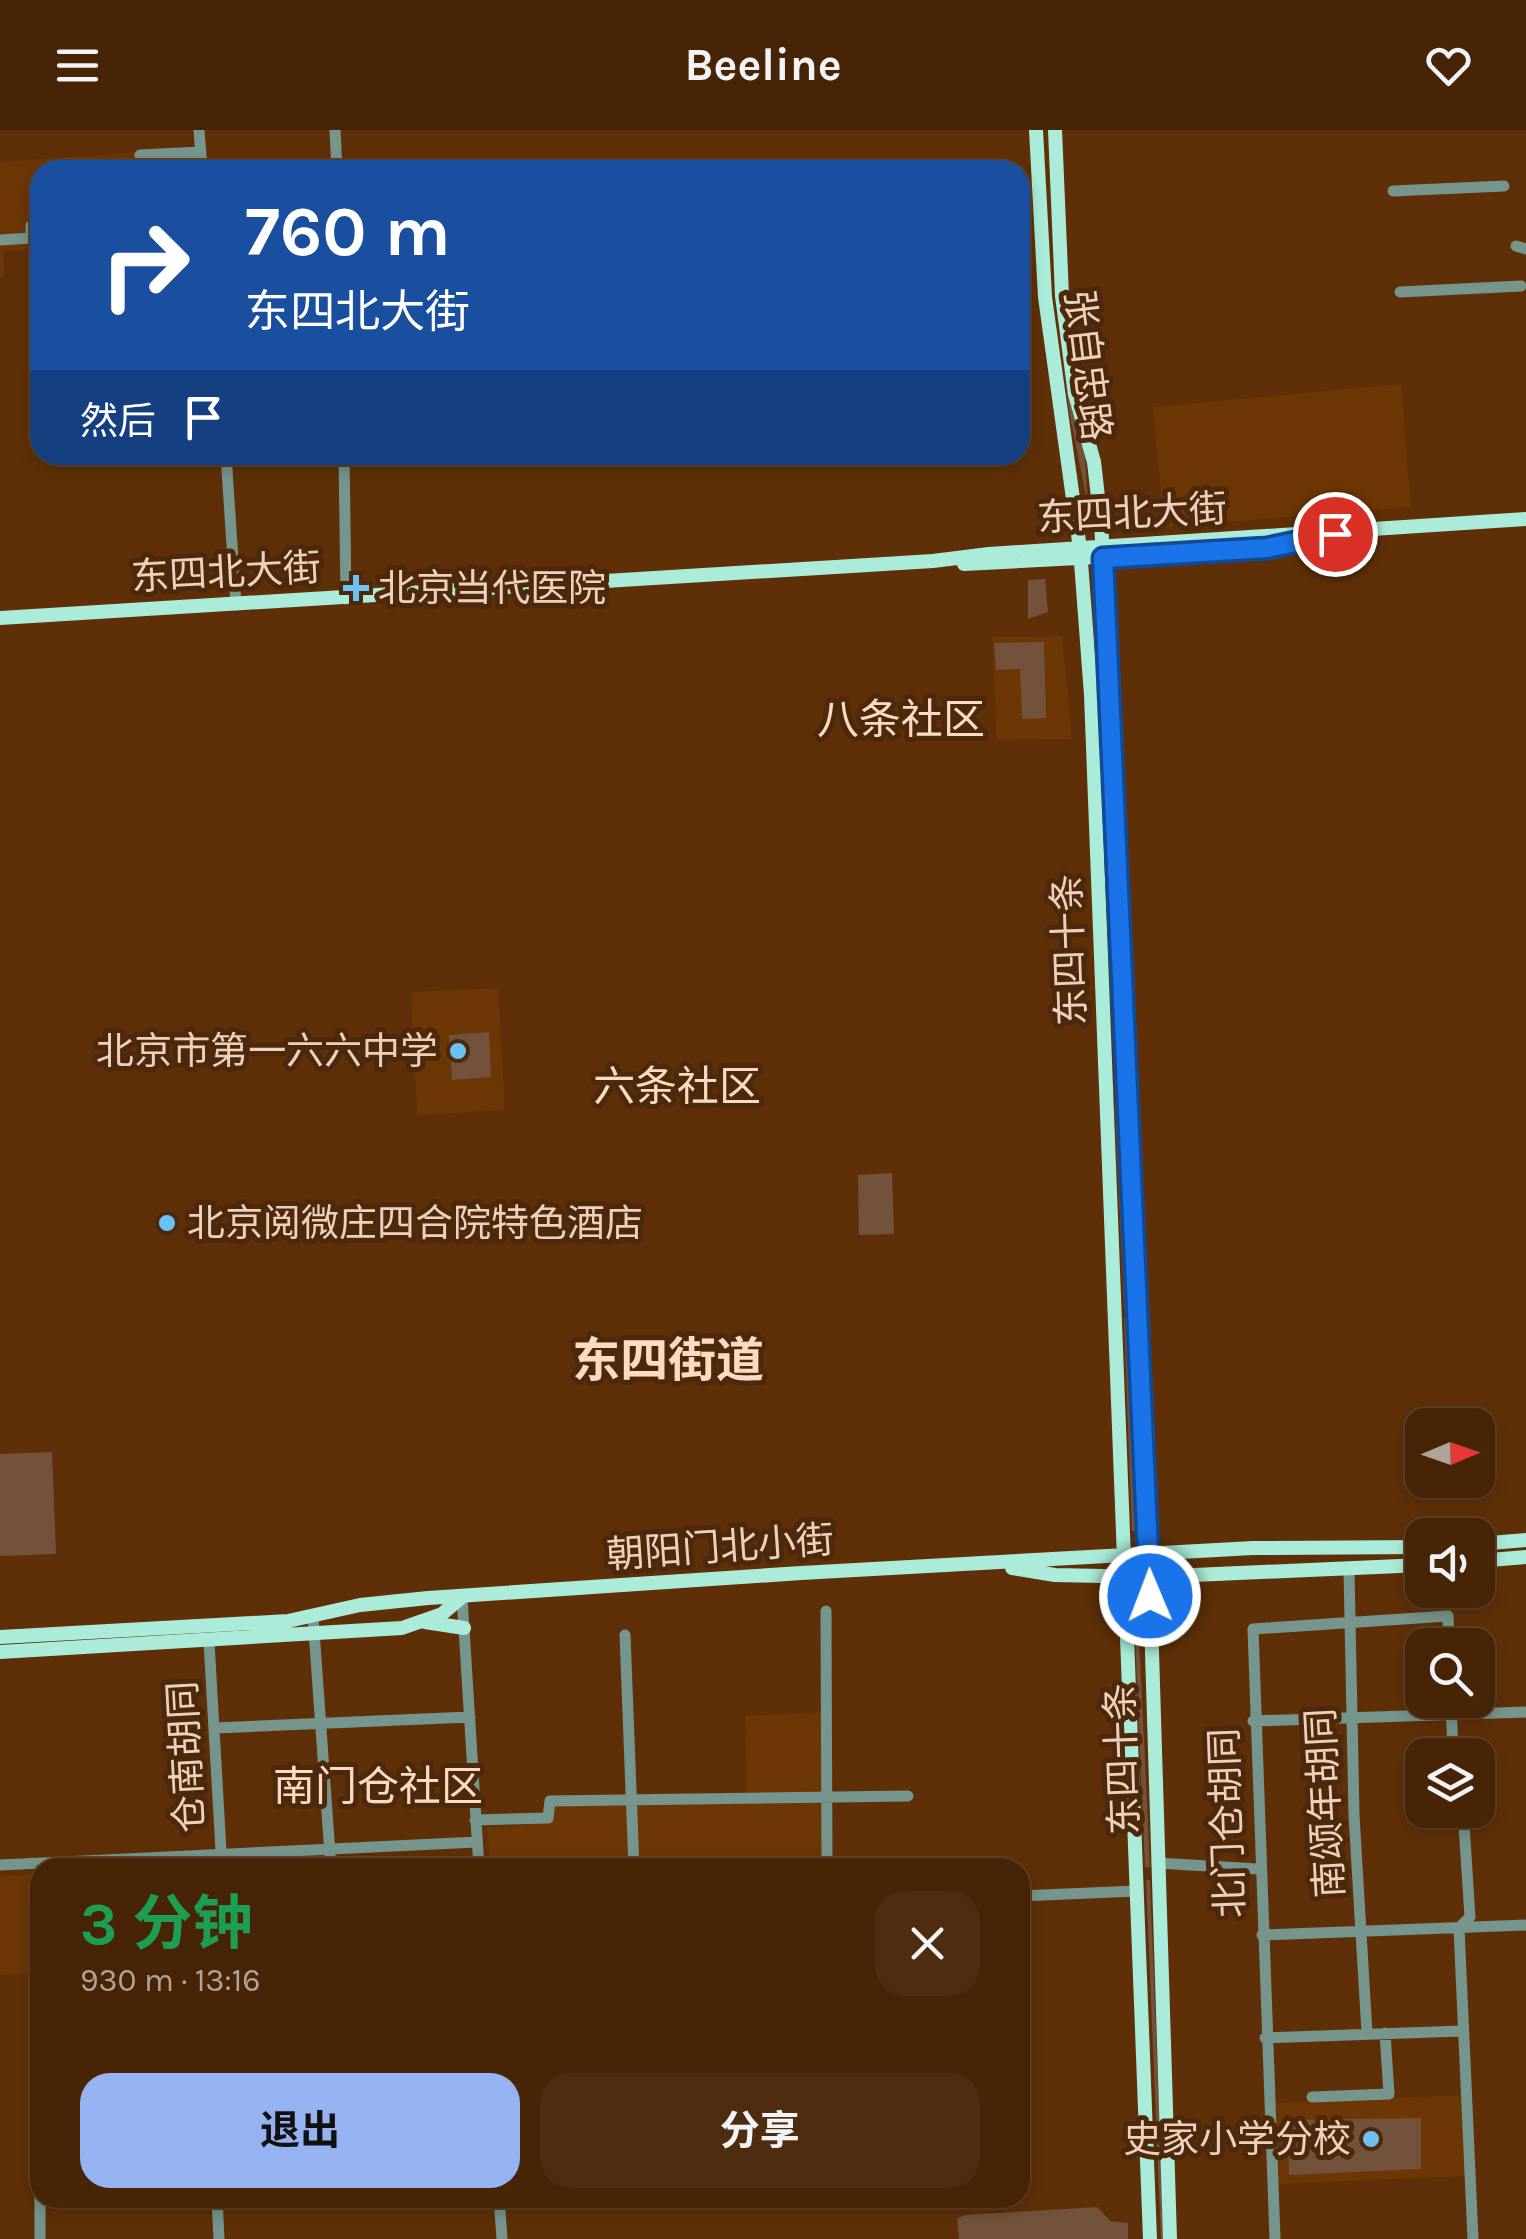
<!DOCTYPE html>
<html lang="zh">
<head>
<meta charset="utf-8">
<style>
  body { margin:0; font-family:Karla,"Noto Sans SC",sans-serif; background:#4e2c0f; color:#f1f3f6; height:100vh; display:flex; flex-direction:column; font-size:38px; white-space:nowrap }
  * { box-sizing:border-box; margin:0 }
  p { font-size:32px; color:#b0a49a }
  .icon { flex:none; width:55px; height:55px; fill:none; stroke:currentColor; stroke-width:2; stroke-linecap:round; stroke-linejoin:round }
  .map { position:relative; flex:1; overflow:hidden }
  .sheet { position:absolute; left:30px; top:1728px; width:1000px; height:350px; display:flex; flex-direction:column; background:#472405; border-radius:30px; box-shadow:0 5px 15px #0003,0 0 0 2px #5f4127 }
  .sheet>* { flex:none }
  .banner { position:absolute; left:30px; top:30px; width:1000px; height:305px; border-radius:30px; box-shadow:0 5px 15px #0003,0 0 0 2px #5f4127; background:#1a4fa0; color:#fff; overflow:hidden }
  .needle { width:65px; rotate:88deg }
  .tools { position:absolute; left:1405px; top:1278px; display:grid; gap:20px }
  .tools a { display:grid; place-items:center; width:90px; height:90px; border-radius:20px; background:#472405; box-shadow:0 5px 15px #0003,0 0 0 2px #5f4127; font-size:50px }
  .pin { position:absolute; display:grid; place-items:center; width:85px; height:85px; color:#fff; margin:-42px; border:5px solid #fff; border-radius:50%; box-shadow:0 2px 10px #0007 }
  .me { position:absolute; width:110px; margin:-55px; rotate:359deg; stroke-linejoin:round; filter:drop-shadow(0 0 8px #0008) }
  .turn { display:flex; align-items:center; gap:35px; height:210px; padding:0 50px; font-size:45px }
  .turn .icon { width:130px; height:130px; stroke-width:2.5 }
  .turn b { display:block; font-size:70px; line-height:85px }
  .then { display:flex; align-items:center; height:95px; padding:0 50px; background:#0003; gap:20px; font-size:38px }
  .round { display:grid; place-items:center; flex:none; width:105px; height:105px; border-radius:30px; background:#4e2c0f }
  .summary { display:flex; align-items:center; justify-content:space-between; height:170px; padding:0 50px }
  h1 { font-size:60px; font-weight:700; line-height:75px; color:#1e9e55 }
  .cta { display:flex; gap:20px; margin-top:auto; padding:20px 50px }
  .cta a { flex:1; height:115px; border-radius:30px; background:#95b2f1; color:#111; font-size:40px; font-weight:700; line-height:115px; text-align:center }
  .cta a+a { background:#4e2c0f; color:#f1f3f6 }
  header { display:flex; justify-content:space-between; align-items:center; height:130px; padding:0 50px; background:#472405; font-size:45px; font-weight:700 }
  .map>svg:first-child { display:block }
  .built { fill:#6c3605 }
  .green { fill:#73523b }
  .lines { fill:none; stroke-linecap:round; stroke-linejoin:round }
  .minor { stroke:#76958c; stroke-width:11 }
  .major { stroke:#aaecd9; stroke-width:14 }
  .route-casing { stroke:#114b97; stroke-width:25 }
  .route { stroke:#1a73e8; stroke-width:18 }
  .poi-dot { fill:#6dc2f3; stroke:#4d290c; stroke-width:4 }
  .labels { text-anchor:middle; stroke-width:10; stroke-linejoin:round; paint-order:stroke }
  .street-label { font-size:38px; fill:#eed0bd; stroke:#4d290c }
  .poi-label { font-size:38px; fill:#eed0bd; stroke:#4d290c; text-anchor:start }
  .quarter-label { font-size:42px; fill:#fedac3; stroke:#4d290c }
  .district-label { font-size:48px; font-weight:bold; fill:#fedac3; stroke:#4d290c }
</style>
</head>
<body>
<header><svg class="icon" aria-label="menu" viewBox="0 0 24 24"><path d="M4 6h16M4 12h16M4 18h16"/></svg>Beeline<svg class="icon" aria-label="heart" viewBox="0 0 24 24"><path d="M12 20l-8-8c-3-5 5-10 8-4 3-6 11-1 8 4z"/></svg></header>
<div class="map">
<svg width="1526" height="2109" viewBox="0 0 1526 2109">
  <rect width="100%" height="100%" fill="#5f3007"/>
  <path class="built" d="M 196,18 L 197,40 L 40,40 L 40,120 L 3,121 L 4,148 L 0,148 L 0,32 Z
    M 1401,254 L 1411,377 L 1164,397 L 1153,277 Z
    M 1062,506 L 1072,609 L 997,610 L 992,507 Z
    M 498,858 L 505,980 L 417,985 L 411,862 Z
    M 822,1582 L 822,1737 L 490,1737 L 487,1698 L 550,1692 L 554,1676 L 747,1673 L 745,1586 Z
    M 40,1744 L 40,1843 L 0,1845 L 0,1746 Z
    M 1023,1757 L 1027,1977 L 1020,1977 L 1020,1758 Z
    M 1463,1965 L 1466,2046 L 1279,2054 L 1276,1973 Z"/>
  <path class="green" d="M 1060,205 L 1085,325 L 1088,376 L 1069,281 Z
    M 1045,449 L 1048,482 L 1028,489 L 1028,450 Z
    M 1092,452 L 1097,452 L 1105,581 L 1116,963 Z
    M 1044,512 L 1046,588 L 1022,589 L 1020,539 L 996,540 L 994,513 Z
    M 489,902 L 491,947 L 452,950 L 449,905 Z
    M 1115,975 L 1120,975 L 1128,1178 L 1124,1178 Z
    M 892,1043 L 894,1104 L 859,1105 L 858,1045 Z
    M 1124,1187 L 1127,1187 L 1136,1401 L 1132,1401 Z
    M 52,1322 L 56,1424 L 0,1426 L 0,1324 Z
    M 1134,1483 L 1138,1484 L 1150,1737 L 1145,1737 Z
    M 1146,1750 L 1150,1750 L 1164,2109 L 1161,2109 Z
    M 1421,1988 L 1421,2039 L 1289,2045 L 1288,1990 Z
    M 1097,2077 L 1110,2091 L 1128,2093 L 1128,2109 L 959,2109 L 957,2088 L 966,2085 Z"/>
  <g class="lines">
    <path class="minor" d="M 199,0 L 202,40
      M 335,0 L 337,40
      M 141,40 L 140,25 L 201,22
      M 1393,61 L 1504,56
      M 0,110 L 31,108 L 31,96 L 37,96 L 36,57 L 40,56
      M 1516,116 L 1526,119
      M 1400,162 L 1521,156
      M 226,325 L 236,475
      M 344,325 L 346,469
      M 1349,1440 L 1354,1685 L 1367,1903
      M 462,1467 L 479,1738
      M 826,1481 L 827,1738
      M 313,1487 L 331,1738
      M 625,1505 L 634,1738
      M 209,1512 L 222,1738
      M 1451,1570 L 1453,1625
      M 1253,1591 L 1526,1582
      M 215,1598 L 470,1587
      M 1463,1680 L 1470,1787 L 1459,1798 L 1473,2109
      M 475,1690 L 548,1688 L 550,1671 L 908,1666
      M 1157,1733 L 1258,1739
      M 0,1735 L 477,1712
      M 1020,1766 L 1136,1761
      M 1262,1805 L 1526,1795
      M 1265,1908 L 1462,1901
      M 1312,1967 L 1389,1964 L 1385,1903
      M 217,2068 L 219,2109
      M 499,2068 L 502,2109
      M 217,2075 L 313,2068
      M 40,2109 L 40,2040
      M 1275,2109 L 1253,1499 L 1448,1486 L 1449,1515"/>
    <path class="major" d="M 1036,0 L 1045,167 L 1080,419 L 1091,565 L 1150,2109
      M 1055,0 L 1062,166 L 1075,264 L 1094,332 L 1101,393 L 1111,564 L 1134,1171 L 1149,1424 L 1170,2109
      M 964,434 L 1267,418 L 1291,412
      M 0,488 L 933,431 L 989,424 L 1526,389
      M 1478,1414 L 1526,1410
      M 1478,1431 L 1526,1427
      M 1012,1438 L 1055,1445 L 1149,1447 L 1422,1435
      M 425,1492 L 464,1498
      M 0,1507 L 288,1491 L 360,1475 L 428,1468 L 801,1443 L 1253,1418 L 1422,1417
      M 0,1522 L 402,1498 L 442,1484 L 462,1467"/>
  </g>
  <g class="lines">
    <defs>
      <path id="route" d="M 1150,1466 L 1103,428 L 1267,418 L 1335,404"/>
    </defs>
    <use href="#route" class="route-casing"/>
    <use href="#route" class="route"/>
  </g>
  <g class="poi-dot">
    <path d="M351 443h10v10h10v10h-10v10h-10v-10h-10v-10h10z"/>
    <circle cx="458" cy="921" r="10"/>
    <circle cx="167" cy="1093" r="10"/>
    <circle cx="1371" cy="2009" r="10"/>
  </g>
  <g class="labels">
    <g class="street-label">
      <text transform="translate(1088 235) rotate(83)" y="13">张自忠路</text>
      <text transform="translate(1132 383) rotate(-3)" y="13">东四北大街</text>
      <text transform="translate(226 442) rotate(-3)" y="13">东四北大街</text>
      <text transform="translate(1069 820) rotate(-92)" y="13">东四十条</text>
      <text transform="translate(720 1417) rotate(-4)" y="13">朝阳门北小街</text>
      <text transform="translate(186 1627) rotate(-93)" y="13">仓南胡同</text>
      <text transform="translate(1122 1629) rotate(-92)" y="13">东四十条</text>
      <text transform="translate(1325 1673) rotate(-93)" y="13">南颂年胡同</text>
      <text transform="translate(1227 1693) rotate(-92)" y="13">北门仓胡同</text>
    </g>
    <g class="poi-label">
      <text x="378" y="471">北京当代医院</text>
      <text x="438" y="934" text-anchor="end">北京市第一六六中学</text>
      <text x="187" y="1106">北京阅微庄四合院特色酒店</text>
      <text x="1351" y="2022" text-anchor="end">史家小学分校</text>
    </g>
    <g class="quarter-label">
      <text x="901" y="604">八条社区</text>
      <text x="677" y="971">六条社区</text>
      <text x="378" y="1671">南门仓社区</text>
    </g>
    <g class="district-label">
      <text x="668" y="1247">东四街道</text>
    </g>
  </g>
</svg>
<div class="tools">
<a><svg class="needle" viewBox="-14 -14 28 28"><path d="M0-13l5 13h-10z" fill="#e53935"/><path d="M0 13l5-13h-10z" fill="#b0a49a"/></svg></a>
<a><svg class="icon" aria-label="sound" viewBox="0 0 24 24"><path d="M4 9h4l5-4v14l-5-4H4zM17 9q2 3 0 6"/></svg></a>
<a><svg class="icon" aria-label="search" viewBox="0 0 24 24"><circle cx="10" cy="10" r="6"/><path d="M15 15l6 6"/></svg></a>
<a><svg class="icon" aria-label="layers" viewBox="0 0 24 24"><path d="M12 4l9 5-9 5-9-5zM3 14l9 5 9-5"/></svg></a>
</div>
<div class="pin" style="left:1335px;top:404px;background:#d93025"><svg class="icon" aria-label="arrive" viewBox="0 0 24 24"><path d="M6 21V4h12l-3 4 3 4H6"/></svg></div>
<svg class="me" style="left:1150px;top:1466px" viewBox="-20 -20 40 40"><circle r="17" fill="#1a73e8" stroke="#fff" stroke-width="3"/><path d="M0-11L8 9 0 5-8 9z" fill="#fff"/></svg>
<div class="banner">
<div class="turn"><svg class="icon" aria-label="right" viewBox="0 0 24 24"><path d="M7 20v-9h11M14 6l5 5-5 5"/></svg><div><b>760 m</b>东四北大街</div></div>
<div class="then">然后<svg class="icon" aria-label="arrive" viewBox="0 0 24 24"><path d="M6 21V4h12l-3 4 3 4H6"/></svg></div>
</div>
<section class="sheet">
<div class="summary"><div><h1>3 分钟</h1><p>930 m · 13:16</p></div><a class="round"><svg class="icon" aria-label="close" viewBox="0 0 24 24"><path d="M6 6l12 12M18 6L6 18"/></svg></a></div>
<div class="cta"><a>退出</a><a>分享</a></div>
</section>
</div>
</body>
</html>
